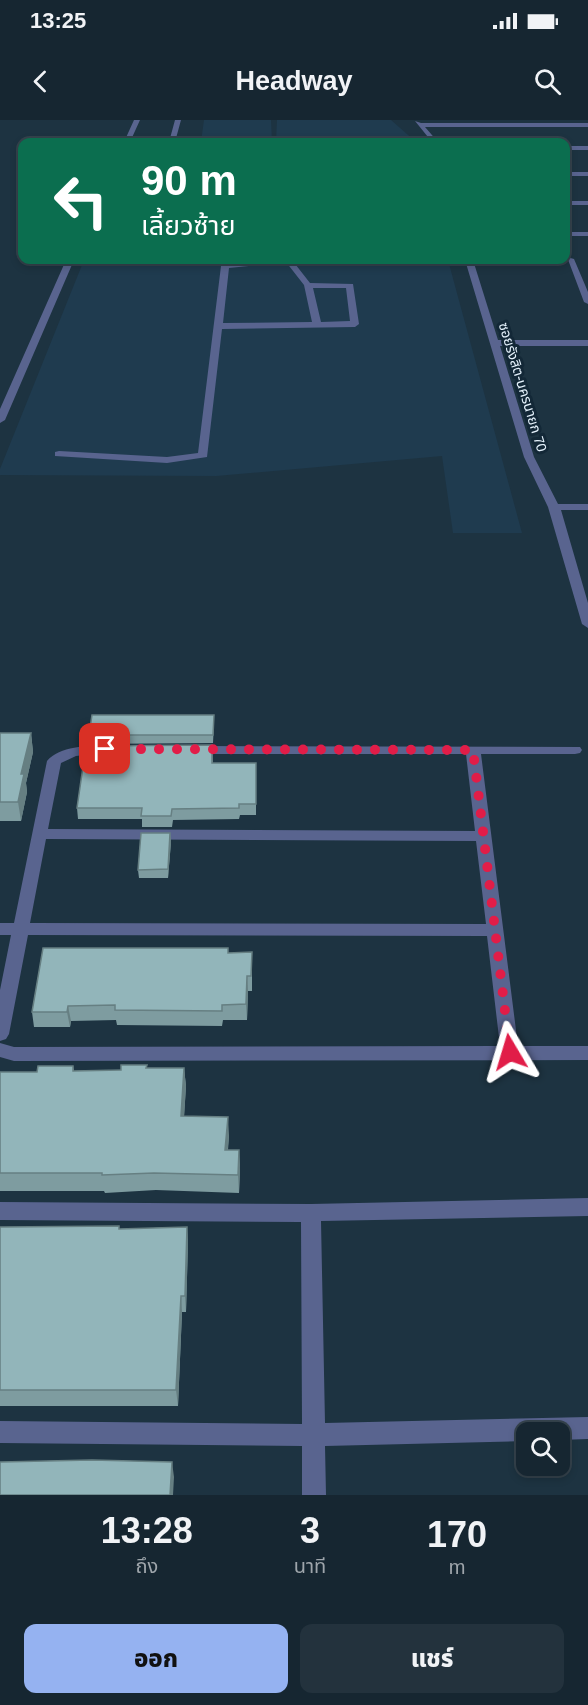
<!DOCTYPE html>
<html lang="th">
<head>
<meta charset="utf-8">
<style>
  body { margin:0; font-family:Helvetica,"Noto Sans Thai",sans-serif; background:#23323d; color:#f1f3f6; height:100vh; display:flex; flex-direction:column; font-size:22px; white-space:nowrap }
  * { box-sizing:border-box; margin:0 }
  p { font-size:20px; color:#9ea5ab }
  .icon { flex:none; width:33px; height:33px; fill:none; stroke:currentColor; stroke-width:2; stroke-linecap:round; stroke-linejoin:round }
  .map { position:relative; height:1375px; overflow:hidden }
  .panel { display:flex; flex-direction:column; background:#162631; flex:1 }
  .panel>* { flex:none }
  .top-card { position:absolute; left:18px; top:18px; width:552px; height:126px; border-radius:12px; box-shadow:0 3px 9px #0003,0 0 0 2px #35434d; background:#0b6e4f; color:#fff; overflow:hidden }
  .controls { position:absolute; left:516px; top:1302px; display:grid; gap:12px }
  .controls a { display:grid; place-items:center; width:54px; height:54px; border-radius:12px; background:#162631; box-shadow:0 3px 9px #0003,0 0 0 2px #35434d; font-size:30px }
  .pin { position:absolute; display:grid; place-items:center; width:51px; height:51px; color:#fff; margin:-26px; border-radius:12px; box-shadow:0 3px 9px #0006 }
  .me { position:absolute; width:66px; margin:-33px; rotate:353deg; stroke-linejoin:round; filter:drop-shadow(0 0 4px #0008) }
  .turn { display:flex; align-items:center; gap:21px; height:126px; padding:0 24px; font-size:27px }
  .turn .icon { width:78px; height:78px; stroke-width:2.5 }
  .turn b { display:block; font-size:42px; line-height:51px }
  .eta { display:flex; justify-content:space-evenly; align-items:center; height:102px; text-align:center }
  .eta b { font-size:36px; font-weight:800; line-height:42px }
  .cta { display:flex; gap:12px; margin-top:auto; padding:12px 24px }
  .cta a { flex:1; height:69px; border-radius:12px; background:#95b2f1; color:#111; font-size:24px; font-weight:800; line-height:69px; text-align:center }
  .cta a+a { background:#23323d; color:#f1f3f6 }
  .status { display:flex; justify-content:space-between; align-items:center; height:42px; padding:0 30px; background:#162631; direction:ltr }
  .status svg { height:16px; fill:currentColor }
  header { display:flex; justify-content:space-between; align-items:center; height:78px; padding:0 24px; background:#162631; font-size:27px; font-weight:800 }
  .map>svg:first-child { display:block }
  .built { fill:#1f3b4f }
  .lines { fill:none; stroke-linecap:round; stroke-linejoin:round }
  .service { fill:#59648f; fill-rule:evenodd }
  .minor { fill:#59648f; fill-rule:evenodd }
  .tertiary { fill:#59648f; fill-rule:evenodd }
  .wall { fill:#7e9ca0 }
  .shaded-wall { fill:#667f82 }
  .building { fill:#92b5ba; stroke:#667f82; stroke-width:1.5 }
  .route { stroke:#e11d48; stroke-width:10; stroke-dasharray:0 18 }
  .labels { text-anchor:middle; stroke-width:6; stroke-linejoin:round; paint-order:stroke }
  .far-street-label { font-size:14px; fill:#e5f2fc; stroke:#132837 }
</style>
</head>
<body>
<div class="status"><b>13:25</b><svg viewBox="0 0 49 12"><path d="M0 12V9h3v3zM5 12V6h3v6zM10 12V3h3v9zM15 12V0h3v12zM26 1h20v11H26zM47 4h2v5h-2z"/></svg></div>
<header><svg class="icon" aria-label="back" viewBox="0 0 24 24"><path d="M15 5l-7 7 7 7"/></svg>Headway<svg class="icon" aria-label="search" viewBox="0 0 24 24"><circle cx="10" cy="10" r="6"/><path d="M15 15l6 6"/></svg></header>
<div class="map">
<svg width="588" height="1375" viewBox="0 0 588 1375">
  <rect width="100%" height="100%" fill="#1d3341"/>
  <path class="built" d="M 204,0 L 271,0 L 272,22 L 201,22 Z
    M 277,0 L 391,0 L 416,22 L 276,22 Z
    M 84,140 L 448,140 L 522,413 L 453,413 L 442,336 L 216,356 L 0,355 L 0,349 Z"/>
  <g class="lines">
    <path class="service" d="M 175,0 L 181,0 L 175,22 L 169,22 Z
      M 217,140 L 225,140 L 227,143 L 292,140 L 310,163 L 353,164 L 359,204 L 355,207 L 222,209 L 207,337 L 167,343 L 55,336 L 55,332 L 59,331 L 167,337 L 198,333 L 221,146 ZM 286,142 L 304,165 L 312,202 L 223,203 L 229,148 ZM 313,168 L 346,168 L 350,201 L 321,202 Z"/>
    <path class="minor" d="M 415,1 L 421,3 L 588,3 L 588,7 L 425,7 L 438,22 L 432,22 Z
      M 566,26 L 588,26 L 588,30 L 566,30 Z
      M 566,52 L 588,52 L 588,56 L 566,56 Z
      M 566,81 L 588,81 L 588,85 L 566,85 Z
      M 566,112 L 588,112 L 588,116 L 566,116 Z
      M 567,137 L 574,139 L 588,172 L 588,184 L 584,182 Z
      M 465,140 L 473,140 L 498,220 L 588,220 L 588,226 L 500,226 L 534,337 L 558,384 L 588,384 L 588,390 L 561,390 L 588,483 L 588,508 L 582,504 L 548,387 L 524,337 Z
      M 106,625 L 113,629 L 111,632 L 76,636 L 61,643 L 48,709 L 475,711 L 466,634 L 193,634 L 186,630 L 193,626 L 580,627 L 582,630 L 580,633 L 575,634 L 481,634 L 518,926 L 588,926 L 588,940 L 14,941 L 0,937 L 0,923 L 14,927 L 500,926 L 487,816 L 28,815 L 9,914 L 6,919 L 0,921 L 0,870 L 11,815 L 0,815 L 0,803 L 14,803 L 47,641 C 60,626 87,626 106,625 ZM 46,719 L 476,721 L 486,804 L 30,803 Z
      M 588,1078 L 588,1096 L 321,1101 L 325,1303 L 588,1297 L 588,1319 L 560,1320 L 560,1312 L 526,1312 L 526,1321 L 325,1326 L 326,1375 L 302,1375 L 302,1326 L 0,1323 L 0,1301 L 302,1304 L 301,1102 L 0,1100 L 0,1082 L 311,1084 Z"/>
    <path class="tertiary" d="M 134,0 L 140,0 L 130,22 L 124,22 Z
      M 66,140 L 74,140 L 5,300 L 0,303 L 0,289 Z"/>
  </g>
  <path class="wall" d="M 214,603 L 213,623 L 90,624 L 89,615 Z
    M 0,613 L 31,613 L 33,632 L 26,663 L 27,672 L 21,701 L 0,701 Z
    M 212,625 L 213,643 L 256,643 L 256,695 L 240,695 L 239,699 L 173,700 L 172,707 L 142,707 L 142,699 L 78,699 L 77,688 Z
    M 170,713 L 171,722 L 168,758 L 139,758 L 138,750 Z
    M 252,832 L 252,871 L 248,871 L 247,900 L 223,900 L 222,906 L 117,905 L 116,900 L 71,901 L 70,907 L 34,907 L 32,892 Z
    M 73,946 L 74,951 L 184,948 L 186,966 L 184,996 L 229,1015 L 228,1030 L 239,1030 L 240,1048 L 239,1073 L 156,1070 L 105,1073 L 104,1071 L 0,1071 L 0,952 L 37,952 Z
    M 0,1107 L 120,1109 L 187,1107 L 188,1123 L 186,1192 L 182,1192 L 178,1286 L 0,1286 Z"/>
  <path class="shaded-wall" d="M 31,613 L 33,632 L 26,663 L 27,672 L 21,701 L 18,682 L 21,654 Z
    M 170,713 L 171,722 L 168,758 L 168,749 Z
    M 247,856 L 248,871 L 247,900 L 246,884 Z
    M 68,886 L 71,901 L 70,907 L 67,892 Z
    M 184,948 L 186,966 L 183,1014 L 181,996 Z
    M 228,997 L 229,1015 L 226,1048 L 225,1030 Z
    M 239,1030 L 240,1048 L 239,1073 L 238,1055 Z
    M 187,1107 L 188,1123 L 186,1192 L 185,1176 Z
    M 181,1176 L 182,1192 L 178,1286 L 176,1270 Z
    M 172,1342 L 174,1357 L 173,1375 L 170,1375 Z"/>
  <path class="building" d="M 92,595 L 214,595 L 213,615 L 89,615 Z
    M 0,613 L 31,613 L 21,654 L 24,654 L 18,682 L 0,682 Z
    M 212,625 L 212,643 L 256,643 L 256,684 L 239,684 L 239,688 L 172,689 L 171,696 L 141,696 L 142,688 L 77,688 L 86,626 Z
    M 141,713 L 170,713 L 168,749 L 138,750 Z
    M 43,828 L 228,828 L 228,833 L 252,832 L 251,856 L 247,856 L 246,884 L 222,885 L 222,891 L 115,890 L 115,885 L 68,886 L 67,892 L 32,892 Z
    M 121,945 L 147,945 L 146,948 L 184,948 L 181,996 L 228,997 L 225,1030 L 239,1030 L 238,1055 L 154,1053 L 102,1055 L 102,1053 L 0,1053 L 0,952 L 37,952 L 38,946 L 73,946 L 73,951 L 121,950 Z
    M 119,1106 L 119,1109 L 187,1107 L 185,1176 L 181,1176 L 176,1270 L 0,1270 L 0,1107 Z
    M 92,1340 L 172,1342 L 170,1375 L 0,1375 L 0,1342 Z"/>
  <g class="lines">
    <path class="route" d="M 105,629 L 473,630 L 510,932"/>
  </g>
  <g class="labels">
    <g class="far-street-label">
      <text transform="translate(523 267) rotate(73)" y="5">ซอยรังสิต-นครนายก 70</text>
    </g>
  </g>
</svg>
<div class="controls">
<a><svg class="icon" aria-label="search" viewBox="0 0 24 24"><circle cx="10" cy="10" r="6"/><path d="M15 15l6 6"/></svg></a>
</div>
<div class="pin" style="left:105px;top:629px;background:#d93025"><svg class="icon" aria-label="arrive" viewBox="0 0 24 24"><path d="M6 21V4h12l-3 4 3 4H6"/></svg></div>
<svg class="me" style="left:510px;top:932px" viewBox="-20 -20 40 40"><path d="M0-17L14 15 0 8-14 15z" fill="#e11d48" stroke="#fff" stroke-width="4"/></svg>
<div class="top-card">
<div class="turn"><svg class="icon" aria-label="left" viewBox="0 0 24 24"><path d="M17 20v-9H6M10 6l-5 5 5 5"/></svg><div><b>90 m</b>เลี้ยวซ้าย</div></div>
</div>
</div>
<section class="panel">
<div class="eta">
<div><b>13:28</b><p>ถึง</p></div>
<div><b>3</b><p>นาที</p></div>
<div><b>170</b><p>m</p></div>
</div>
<div class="cta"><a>ออก</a><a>แชร์</a></div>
</section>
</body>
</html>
